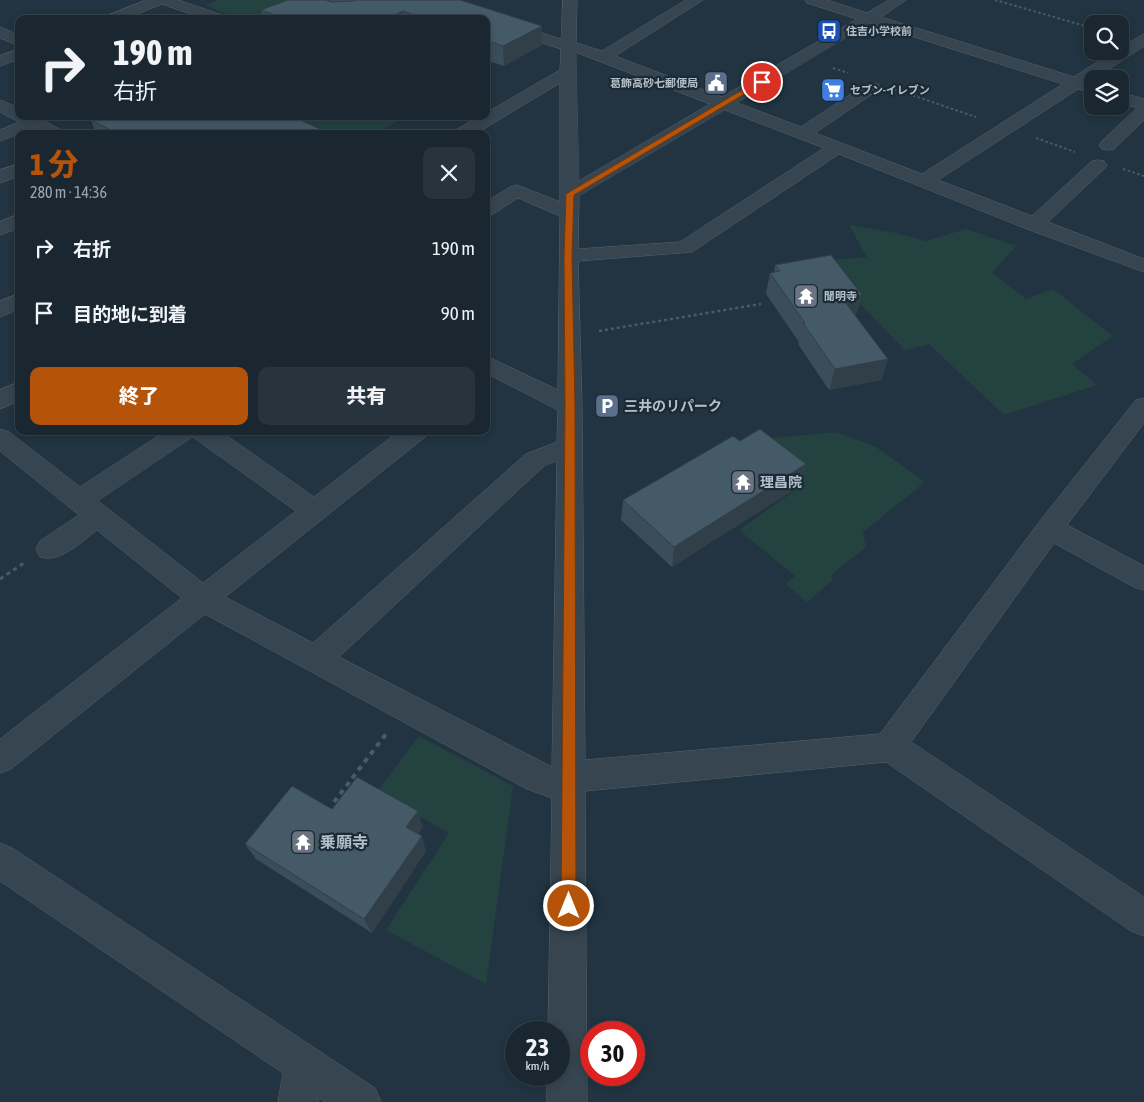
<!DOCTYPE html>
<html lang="ja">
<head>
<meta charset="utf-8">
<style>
  body { margin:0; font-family:"Asap Condensed","Noto Sans JP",sans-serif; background:#27333d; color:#f1f3f6; height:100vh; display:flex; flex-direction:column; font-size:19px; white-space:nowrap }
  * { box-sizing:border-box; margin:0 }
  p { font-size:16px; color:#9fa5ab }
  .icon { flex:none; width:28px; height:28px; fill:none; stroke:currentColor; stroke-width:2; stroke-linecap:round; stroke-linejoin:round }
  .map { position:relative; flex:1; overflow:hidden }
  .side { position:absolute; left:15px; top:130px; width:475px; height:305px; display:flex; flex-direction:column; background:#1a2731; border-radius:10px; box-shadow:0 2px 8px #0003,0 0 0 1px #38444d }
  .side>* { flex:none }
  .hud { position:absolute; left:15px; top:15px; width:475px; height:105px; border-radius:10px; box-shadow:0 2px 8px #0003,0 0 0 1px #38444d; background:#1a2731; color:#f1f3f6; overflow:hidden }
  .buttons { position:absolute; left:1084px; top:15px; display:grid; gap:10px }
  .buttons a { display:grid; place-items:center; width:45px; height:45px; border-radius:10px; background:#1a2731; box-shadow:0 2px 8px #0003,0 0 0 1px #38444d; font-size:25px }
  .speed { position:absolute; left:505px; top:1021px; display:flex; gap:10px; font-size:25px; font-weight:700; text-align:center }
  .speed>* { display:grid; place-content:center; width:65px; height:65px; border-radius:50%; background:#1a2731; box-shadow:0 2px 8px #0003,0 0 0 1px #38444d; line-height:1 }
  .speed small { font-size:12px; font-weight:400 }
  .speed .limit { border:8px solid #d22; background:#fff; color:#111 }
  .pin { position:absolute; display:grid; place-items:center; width:42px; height:42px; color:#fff; margin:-21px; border:2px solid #fff; border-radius:50%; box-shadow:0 1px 5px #0007 }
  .me { position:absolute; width:55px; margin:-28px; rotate:0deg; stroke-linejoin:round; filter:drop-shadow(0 0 4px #0008) }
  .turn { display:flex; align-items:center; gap:18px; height:105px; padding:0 15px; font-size:22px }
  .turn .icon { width:65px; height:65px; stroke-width:2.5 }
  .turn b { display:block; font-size:35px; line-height:42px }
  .round { display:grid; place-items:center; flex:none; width:52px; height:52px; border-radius:10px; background:#27333d }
  .summary { display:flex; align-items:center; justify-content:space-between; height:85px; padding:0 15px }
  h1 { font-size:30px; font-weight:800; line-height:38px; color:#b45309 }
  .action { display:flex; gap:10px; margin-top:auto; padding:10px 15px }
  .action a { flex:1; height:58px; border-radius:10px; background:#b45309; color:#fff; font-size:20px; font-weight:800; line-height:58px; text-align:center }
  .action a+a { background:#27333d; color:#f1f3f6 }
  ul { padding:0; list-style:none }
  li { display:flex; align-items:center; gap:15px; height:65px; padding:0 15px }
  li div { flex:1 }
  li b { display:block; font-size:19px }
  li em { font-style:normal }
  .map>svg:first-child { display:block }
  .green { fill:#244240 }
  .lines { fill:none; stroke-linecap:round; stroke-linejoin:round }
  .minor-casing { stroke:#54636e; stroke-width:1 }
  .path-far3 { stroke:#445f5e; stroke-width:2; stroke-dasharray:2.5 2.5; stroke-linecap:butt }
  .path-far2 { stroke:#445f5e; stroke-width:2.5; stroke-dasharray:3 3; stroke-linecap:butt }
  .path-far1 { stroke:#445f5e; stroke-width:3; stroke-dasharray:4 4; stroke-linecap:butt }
  .path { stroke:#445f5e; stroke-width:4; stroke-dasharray:5 5; stroke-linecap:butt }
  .minor { fill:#364550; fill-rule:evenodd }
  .wall { fill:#3b4d59 }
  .shaded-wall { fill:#303f48 }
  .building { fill:#455a67; stroke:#303f48 }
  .route { fill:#b45309; stroke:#753606 }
  .labels { text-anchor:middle; stroke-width:4.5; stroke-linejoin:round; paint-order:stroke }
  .far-poi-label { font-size:11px; font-weight:bold; fill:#b2c0cb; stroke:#1b2a35; text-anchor:start }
  .poi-label { font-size:14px; font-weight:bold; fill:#b2c0cb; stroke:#1b2a35; text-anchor:start }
  .near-poi-label { font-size:16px; font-weight:bold; fill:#b2c0cb; stroke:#1b2a35; text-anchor:start }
</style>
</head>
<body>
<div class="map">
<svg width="1144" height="1102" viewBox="0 0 1144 1102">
  <rect width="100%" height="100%" fill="#223441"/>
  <path class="green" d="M 219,0 L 287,0 L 298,4 L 266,19 L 237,19 L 205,5 Z
    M 274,116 L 407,116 L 374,134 L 313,134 Z
    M 849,225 L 896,233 L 926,241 L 966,229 L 1016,246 L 992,273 L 1026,299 L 1053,289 L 1113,336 L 1072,364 L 1097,385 L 1004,415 L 929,344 L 905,350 L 818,261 L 867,257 Z
    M 836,432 L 876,447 L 925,482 L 863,532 L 866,547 L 831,575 L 833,580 L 807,602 L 785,584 L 795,576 L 739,530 L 805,483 L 758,448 L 774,438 Z
    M 419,736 L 513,786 L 486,984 L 386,930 L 449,833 L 377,792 Z"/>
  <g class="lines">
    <defs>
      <path id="minor" d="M 146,0 L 178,0 L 225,16 L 227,19 L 205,19 L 162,4 L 125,19 L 104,19 L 106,16 Z
        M 563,0 L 577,0 L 576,43 L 602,51 L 686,0 L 703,0 L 615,56 L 722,97 L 857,19 L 807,3 L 805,0 L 827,0 L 867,13 L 889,0 L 906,0 L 881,17 L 1074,77 L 1114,51 L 1120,51 L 1120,48 L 1144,34 L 1144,46 L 1089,82 L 1092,83 L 1092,93 L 1078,89 L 938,180 L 1032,216 L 1092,161 L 1098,160 L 1104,161 L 1107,165 L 1104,169 L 1048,222 L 1144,259 L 1144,272 L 1027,229 L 839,154 L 692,252 L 578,261 L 582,406 L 585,760 L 880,734 L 1040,521 L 1136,400 L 1144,398 L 1144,423 L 1067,525 L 1144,566 L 1144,590 L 1134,587 L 1054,543 L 911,742 L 1144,897 L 1144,936 L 1131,931 L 886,762 L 585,791 L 587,1102 L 547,1102 L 547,1075 L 559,1075 L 559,1032 L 548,1032 L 552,798 L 527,789 L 205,614 L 11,769 L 0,773 L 0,739 L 182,598 L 97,530 C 81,542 61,563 40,557 L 36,549 L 40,541 L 79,515 L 0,451 L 0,429 L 9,432 L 80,487 L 166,431 L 220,431 L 314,497 L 399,431 L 428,431 L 425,437 L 225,597 L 313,643 L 526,454 L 557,442 L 558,410 L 486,373 L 486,356 L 558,390 L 560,216 L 518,198 L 493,214 L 486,216 L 486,202 L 510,187 L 517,185 L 560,202 L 560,83 L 475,134 L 453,134 L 456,130 L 480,116 L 486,116 L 486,113 L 560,70 L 561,49 L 486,25 L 486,19 L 479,19 L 481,17 L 491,17 L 561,39 ZM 870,23 L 1063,84 L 922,174 L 815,133 L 878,90 L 880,87 L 878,84 L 866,84 L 801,127 L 737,103 ZM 576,52 L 578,53 L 710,104 L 579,181 ZM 725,110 L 824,148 L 680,242 L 578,249 L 579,196 ZM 193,437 L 296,511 L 203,583 L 98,501 ZM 557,461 L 552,767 L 339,657 L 544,466 Z
        M 0,27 L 19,35 L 19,46 L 0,38 Z
        M 19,49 L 19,59 L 0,66 L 0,56 Z
        M 1120,92 L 1144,99 L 1144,120 L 1114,149 L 1108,150 L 1102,149 L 1099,145 L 1102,141 L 1137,108 L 1120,102 Z
        M 0,100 L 19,108 L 19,116 L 35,116 L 61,130 L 64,134 L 42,134 L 32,129 L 0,141 L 0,130 L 19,122 L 0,112 Z
        M 19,164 L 19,176 L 0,183 L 0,170 Z
        M 19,214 L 19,228 L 0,235 L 0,222 Z
        M 19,294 L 19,309 L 0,317 L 0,301 Z
        M 19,382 L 19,401 L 0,409 L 0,390 Z
        M 0,843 L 12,848 L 375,1088 L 381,1102 L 325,1102 L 319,1098 L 318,1102 L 278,1102 L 283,1073 L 0,881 Z"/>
    </defs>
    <use href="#minor" class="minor-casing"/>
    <path class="path-far3" d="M 995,0 L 1092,28
      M 833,68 L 848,73
      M 894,89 L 976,117
      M 1036,138 L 1075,152
      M 1123,169 L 1144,176"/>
    <path class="path-far2" d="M 599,331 L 761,304"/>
    <path class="path-far1" d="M 0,579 L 24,563"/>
    <path class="path" d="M 334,802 L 386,734"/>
    <use href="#minor" class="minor"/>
  </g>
  <path class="wall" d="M 329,0 L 460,0 L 542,45 L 504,66 L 486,60 L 486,19 L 263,19 L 261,10 L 329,1 Z
    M 91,120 L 331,134 L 96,134 Z
    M 775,265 L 856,316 L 855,316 L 888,359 L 881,380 L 829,390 L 798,344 L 799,342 L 766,294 L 770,273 L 774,273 Z
    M 740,441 L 806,464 L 801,485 L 672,567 L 621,520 L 623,500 Z
    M 332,809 L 423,827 L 418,834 L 426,851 L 372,933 L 256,859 L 245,844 Z"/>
  <path class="shaded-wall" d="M 403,11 L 404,19 L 386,19 Z
    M 542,26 L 542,45 L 504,66 L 503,46 Z
    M 862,295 L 856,316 L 836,319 L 842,298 Z
    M 888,359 L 881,380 L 829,390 L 835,369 Z
    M 806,464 L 801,485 L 672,567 L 674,547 Z
    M 418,811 L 423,827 L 412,843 L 406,827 Z
    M 422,836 L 426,851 L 372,933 L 364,919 Z"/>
  <path class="building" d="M 288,0 L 326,0 L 331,2 L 355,1 L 354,0 L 460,0 L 542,26 L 503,46 L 486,40 L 486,19 L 425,19 L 403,11 L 386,19 L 286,19 L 261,10 Z
    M 99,116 L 291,116 L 331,134 L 119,134 L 91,120 Z
    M 831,255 L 862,295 L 842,298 L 888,359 L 835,369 L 803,323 L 805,323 L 770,273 L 780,271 L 775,265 Z
    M 760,429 L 806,464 L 674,547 L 623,500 L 733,436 L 740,441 Z
    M 357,777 L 418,811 L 406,827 L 422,836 L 364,919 L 245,844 L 292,786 L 332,809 Z"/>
  <path class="route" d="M 759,80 L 765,82 L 574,195 L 572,256 L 575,406 L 576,906 L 574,911 L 569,913 L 563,911 L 561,906 L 565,406 L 564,256 L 566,194 Z"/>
  <defs>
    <symbol id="bus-square" viewBox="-11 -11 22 22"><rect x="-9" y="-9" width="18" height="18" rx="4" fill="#1a4fb4" stroke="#1b2a35"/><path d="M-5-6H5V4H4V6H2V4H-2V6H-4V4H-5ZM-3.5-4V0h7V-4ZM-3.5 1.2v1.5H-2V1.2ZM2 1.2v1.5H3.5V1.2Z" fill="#fff"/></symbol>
    <symbol id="civic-square" viewBox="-11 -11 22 22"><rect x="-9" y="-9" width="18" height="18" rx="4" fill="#5c6f8a" stroke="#1b2a35"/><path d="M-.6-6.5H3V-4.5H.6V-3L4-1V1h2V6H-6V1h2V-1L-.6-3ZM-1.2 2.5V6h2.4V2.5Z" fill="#fff"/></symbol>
    <symbol id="supermarket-square" viewBox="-11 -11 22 22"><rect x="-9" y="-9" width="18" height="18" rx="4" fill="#3f7fe0" stroke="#1b2a35"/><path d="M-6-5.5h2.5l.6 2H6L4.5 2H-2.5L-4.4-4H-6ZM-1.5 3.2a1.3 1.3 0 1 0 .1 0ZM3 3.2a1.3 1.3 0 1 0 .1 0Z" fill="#fff"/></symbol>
    <symbol id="temple-square" viewBox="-11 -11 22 22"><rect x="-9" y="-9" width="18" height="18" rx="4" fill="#6b7280" stroke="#1b2a35"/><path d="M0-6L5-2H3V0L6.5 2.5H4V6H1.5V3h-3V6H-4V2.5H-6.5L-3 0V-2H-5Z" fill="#fff"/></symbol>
    <symbol id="parking-square" viewBox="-11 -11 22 22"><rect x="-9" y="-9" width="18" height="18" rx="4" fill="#5c6f8a" stroke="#1b2a35"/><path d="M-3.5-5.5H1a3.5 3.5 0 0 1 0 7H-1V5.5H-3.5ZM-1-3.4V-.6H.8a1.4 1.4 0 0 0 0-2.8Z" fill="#fff"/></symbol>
  </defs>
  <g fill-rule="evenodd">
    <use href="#bus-square" x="815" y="17" width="28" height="28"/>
    <use href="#civic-square" x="702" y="69" width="28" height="28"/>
    <use href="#supermarket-square" x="819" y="76" width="28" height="28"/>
    <use href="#temple-square" x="792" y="282" width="28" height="28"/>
    <use href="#parking-square" x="593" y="392" width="28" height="28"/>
    <use href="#temple-square" x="729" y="468" width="28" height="28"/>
    <use href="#temple-square" x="289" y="828" width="28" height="28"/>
  </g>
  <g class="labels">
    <g class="far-poi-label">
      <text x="846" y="35">住吉小学校前</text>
      <text x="698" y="87" text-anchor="end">葛飾高砂七郵便局</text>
      <text x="850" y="94">セブン-イレブン</text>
      <text x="824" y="300">聞明寺</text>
    </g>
    <g class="poi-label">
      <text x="624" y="411">三井のリパーク</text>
      <text x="760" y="487">理昌院</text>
    </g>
    <g class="near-poi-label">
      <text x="320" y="848">乗願寺</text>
    </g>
  </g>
</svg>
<div class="buttons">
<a><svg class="icon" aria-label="search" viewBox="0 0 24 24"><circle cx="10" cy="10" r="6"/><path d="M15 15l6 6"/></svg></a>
<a><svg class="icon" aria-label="layers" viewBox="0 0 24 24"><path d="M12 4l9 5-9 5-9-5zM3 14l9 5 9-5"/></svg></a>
</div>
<div class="speed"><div>23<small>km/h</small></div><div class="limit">30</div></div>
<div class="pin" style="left:762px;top:82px;background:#d93025"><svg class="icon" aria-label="arrive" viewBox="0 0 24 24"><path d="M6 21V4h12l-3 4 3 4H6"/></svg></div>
<svg class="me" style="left:569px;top:906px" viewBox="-20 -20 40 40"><circle r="17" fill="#b45309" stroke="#fff" stroke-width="3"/><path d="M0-11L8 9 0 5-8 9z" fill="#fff"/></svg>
<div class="hud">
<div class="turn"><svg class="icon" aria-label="right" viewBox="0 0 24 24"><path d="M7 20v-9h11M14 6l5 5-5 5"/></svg><div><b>190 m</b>右折</div></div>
</div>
<section class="side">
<div class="summary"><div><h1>1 分</h1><p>280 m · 14:36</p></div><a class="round"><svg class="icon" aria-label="close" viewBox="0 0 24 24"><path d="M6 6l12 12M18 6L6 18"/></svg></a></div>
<ul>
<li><svg class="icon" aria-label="right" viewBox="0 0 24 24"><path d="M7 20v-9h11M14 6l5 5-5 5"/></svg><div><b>右折</b></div><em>190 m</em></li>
<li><svg class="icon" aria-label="arrive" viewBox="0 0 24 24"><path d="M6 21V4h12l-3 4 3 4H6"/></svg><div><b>目的地に到着</b></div><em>90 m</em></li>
</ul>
<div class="action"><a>終了</a><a>共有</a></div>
</section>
</div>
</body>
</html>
